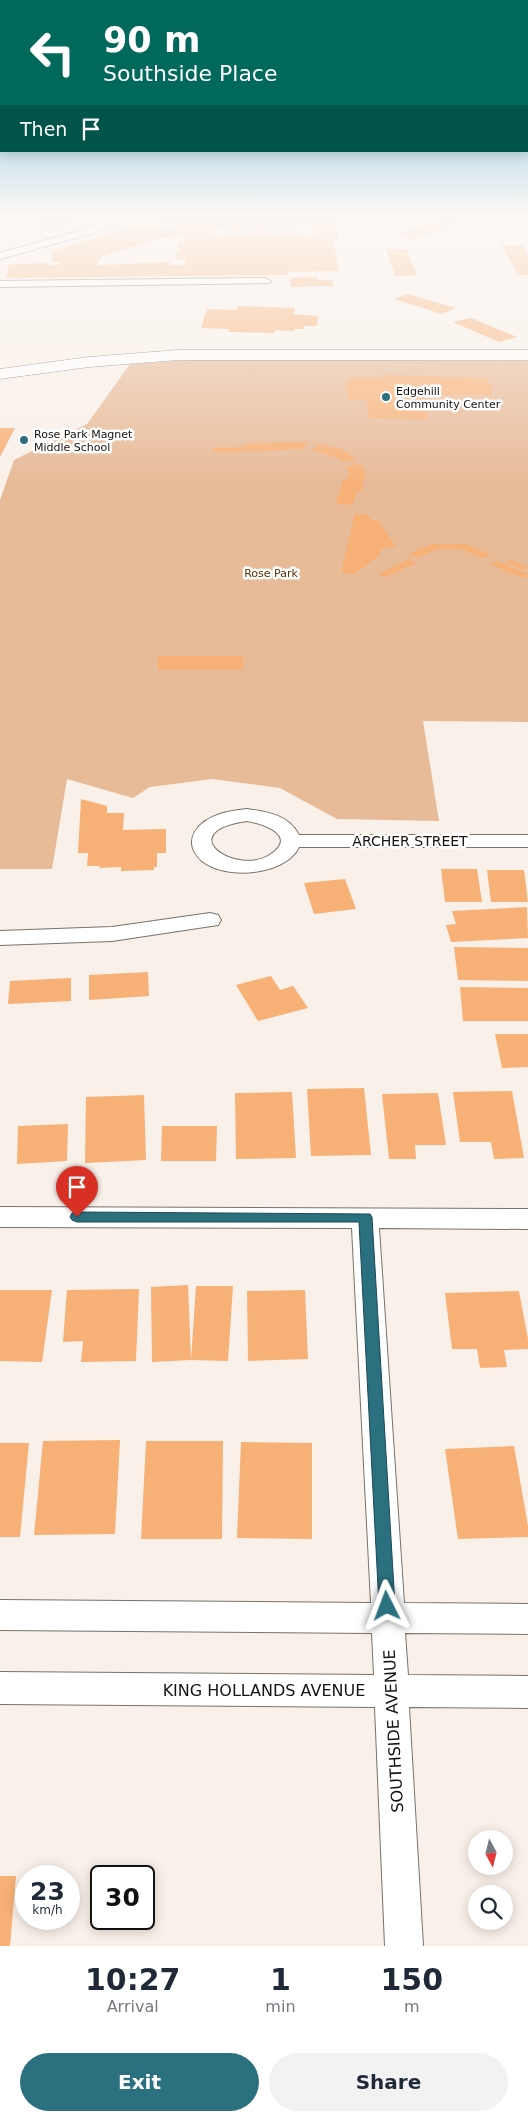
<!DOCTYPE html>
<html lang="en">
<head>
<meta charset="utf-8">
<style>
  body { margin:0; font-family:"DejaVu Sans",sans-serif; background:#f2f2f3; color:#1f2937; height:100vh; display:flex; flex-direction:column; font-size:19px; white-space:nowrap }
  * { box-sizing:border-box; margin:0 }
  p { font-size:16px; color:#747a83 }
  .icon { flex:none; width:28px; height:28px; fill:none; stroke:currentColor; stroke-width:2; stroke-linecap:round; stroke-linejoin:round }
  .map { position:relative; height:1946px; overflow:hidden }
  .panel { display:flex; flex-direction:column; background:#fff; flex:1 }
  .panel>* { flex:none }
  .guide { position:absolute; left:0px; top:0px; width:529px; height:152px; box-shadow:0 2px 12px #0003; background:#00695c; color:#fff; overflow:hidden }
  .needle { width:32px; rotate:173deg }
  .controls { position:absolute; left:468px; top:1830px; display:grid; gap:10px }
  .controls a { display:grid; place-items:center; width:45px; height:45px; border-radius:50%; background:#fff; box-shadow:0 2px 12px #0003; font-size:25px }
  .speed { position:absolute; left:15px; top:1865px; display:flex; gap:10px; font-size:25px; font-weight:700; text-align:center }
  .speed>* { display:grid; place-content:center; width:65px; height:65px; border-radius:50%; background:#fff; box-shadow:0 2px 12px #0003; line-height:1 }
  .speed small { font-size:12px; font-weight:400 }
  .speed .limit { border:2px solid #111; border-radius:8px; background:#fff; color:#111 }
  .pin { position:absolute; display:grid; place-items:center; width:42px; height:42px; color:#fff; margin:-51px -21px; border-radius:50% 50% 50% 0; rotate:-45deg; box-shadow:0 0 5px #0007 }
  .pin .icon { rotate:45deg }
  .me { position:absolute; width:55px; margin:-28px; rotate:357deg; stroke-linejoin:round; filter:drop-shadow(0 0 4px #0008) }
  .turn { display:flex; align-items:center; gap:18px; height:105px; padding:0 20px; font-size:22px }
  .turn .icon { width:65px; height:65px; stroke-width:2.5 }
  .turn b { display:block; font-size:35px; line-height:42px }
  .then { display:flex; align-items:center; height:48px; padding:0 20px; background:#0003; gap:10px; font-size:19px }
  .eta { display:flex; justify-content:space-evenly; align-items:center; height:85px; text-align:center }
  .eta b { font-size:30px; font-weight:600; line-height:35px }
  .action { display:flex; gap:10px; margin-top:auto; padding:10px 20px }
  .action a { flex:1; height:58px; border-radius:30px; background:#2b707f; color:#fff; font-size:20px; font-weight:600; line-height:58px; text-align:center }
  .action a+a { background:#f2f2f3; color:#1f2937 }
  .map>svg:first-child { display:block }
  .green { fill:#e7ba98 }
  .building { fill:#f7b076; fill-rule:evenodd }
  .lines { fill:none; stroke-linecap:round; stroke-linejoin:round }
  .minor-casing { stroke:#79716b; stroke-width:2 }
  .tertiary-casing { stroke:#79716b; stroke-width:1 }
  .minor { fill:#fff; fill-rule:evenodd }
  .tertiary { fill:#fff; fill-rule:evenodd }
  .route { fill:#2b707f; stroke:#1c4953 }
  .poi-dot { fill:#2b707f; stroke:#fff; stroke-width:2 }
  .labels { text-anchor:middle; stroke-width:5; stroke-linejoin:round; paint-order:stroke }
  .far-poi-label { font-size:11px; fill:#161311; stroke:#fff; text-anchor:start }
  .far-park-label { font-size:11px; fill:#5e3102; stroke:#fff }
  .street-label { font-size:14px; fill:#161311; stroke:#fff }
  .near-street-label { font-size:16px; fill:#161311; stroke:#fff }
</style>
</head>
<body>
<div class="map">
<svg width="528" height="1946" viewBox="0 0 528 1946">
  <rect width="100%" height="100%" fill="#f9f0e9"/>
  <path class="green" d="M 210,359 L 528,361 L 528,722 L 423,721 L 439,821 L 337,819 L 280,788 L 212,779 L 150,787 L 133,798 L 67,779 L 52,869 L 0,869 L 0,500 L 14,460 L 87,424 L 130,364 Z"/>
  <path class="building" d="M 49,216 L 51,216 L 76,220 L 56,229 L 29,225 Z
    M 337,216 L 338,221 L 335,221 L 339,240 L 333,240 L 339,271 L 287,272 L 288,275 L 6,278 L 9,264 L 49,263 L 48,266 L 60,264 L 60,262 L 51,262 L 53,251 L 133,226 L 161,226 L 160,229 L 178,229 L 178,224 L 161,224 L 161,218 ZM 292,226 L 312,226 L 314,236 L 299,236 L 298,234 L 225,235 L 225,237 L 218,237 L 215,236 L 212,229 L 225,227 L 225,230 L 293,228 ZM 179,237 L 185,238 L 185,241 L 177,241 L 179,252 L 176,252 L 176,257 L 178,260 L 185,260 L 185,265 L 170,265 L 170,262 L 97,265 L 97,261 L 101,261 L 101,257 L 159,238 Z
    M 447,216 L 464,220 L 415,239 L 399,235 Z
    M 492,216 L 528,216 L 528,219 L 494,219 Z
    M 501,245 L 522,245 L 528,255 L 528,275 L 518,275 Z
    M 386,249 L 407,249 L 417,275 L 395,276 Z
    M 317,277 L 317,280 L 332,280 L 334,286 L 291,287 L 290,278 Z
    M 408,294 L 442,304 L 456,308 L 442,314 L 394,299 Z
    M 238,306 L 295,308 L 293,314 L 318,316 L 317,326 L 304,326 L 304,329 L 294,329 L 294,331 L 275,330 L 274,333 L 229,332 L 229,329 L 201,328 L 207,309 L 237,310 Z
    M 471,318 L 478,321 L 517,337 L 499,342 L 453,322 Z
    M 382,375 L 488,378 L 490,385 L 493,385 L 494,388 L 491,388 L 492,395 L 424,395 L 428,419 L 369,418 L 367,400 L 348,399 L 347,387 L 344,387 L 344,384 L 347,385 L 347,377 L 382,377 Z
    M 0,428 L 15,428 L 0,457 Z
    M 282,442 L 308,442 L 303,449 L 213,453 L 212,448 L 246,447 L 245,444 Z
    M 319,444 L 340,449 L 358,460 L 342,462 L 337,458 L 312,450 Z
    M 362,464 L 365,470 L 365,477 L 361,491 L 358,491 L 352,505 L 336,504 L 343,479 L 348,479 L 348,470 L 346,466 Z
    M 355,514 L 369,515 L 371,520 L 378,520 L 396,547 L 382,548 L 378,557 L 354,574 L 341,573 Z
    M 432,544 L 465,544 L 491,555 L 483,558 L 460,549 L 438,549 L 418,558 L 408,554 Z
    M 409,559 L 416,563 L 386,577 L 378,574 Z
    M 511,560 L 528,567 L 528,568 L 524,570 L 505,562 Z
    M 496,561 L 528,574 L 528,575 L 522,578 L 489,564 Z
    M 158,656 L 243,656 L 243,670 L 158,670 Z
    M 81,799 L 107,806 L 107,813 L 124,813 L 123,830 L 166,829 L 166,853 L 157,853 L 157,867 L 154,867 L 154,870 L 121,871 L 121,867 L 99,868 L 100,866 L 87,866 L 88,853 L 78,853 Z
    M 441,869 L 477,869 L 482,902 L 445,902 Z
    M 487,870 L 524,870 L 528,902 L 491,902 Z
    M 345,879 L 356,909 L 314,914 L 304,883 Z
    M 527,907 L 528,938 L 451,942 L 446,925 L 456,924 L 452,911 Z
    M 454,947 L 528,948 L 528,981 L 458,980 Z
    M 148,972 L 149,996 L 89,1000 L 89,975 Z
    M 271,976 L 280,990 L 293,986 L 308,1008 L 258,1021 L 236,985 Z
    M 71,978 L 71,1001 L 8,1004 L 10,981 Z
    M 460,987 L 528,988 L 528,1021 L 463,1021 Z
    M 495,1034 L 528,1034 L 528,1067 L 502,1068 Z
    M 364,1088 L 371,1155 L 311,1156 L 307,1089 Z
    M 512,1091 L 524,1158 L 494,1159 L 491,1142 L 460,1142 L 453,1092 Z
    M 292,1092 L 296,1158 L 236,1159 L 235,1093 Z
    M 438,1093 L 446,1145 L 415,1145 L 416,1159 L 389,1159 L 382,1094 Z
    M 144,1095 L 146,1160 L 85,1163 L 86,1097 Z
    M 68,1124 L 67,1161 L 17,1164 L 18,1126 Z
    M 162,1126 L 217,1126 L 216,1161 L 161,1161 Z
    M 188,1285 L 191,1360 L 152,1362 L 151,1287 Z
    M 196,1286 L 233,1286 L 228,1361 L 191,1360 Z
    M 139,1289 L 136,1361 L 81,1362 L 83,1341 L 63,1342 L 67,1290 Z
    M 0,1290 L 52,1290 L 42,1362 L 0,1361 Z
    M 305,1290 L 308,1359 L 248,1361 L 247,1291 Z
    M 519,1291 L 528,1339 L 528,1349 L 504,1350 L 507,1367 L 480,1368 L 477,1349 L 452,1349 L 445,1293 Z
    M 120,1440 L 115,1534 L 34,1535 L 43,1441 Z
    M 146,1441 L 223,1441 L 222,1539 L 141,1539 Z
    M 241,1442 L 312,1443 L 312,1539 L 237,1538 Z
    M 0,1443 L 29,1443 L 20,1537 L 0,1537 Z
    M 514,1446 L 528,1526 L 528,1537 L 458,1539 L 445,1449 Z
    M 0,1876 L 16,1876 L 10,1946 L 0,1946 Z"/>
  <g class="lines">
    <defs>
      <path id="minor" d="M 120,216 L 135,216 L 90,234 L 0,259 L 0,253 L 82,230 Z
        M 265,278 L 271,281 L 269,283 L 0,287 L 0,281 Z
        M 247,809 C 268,812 289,815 299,835 L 528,835 L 528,847 L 299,847 C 285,876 225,880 202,861 C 180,841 198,821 220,814 C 229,811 238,810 247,809 ZM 247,821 C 263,824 298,835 271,854 C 237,878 170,832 247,821 Z
        M 210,913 L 218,915 L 221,920 L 218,925 L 112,941 L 0,945 L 0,931 L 112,927 Z
        M 0,1207 L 528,1209 L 528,1229 L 379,1228 L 404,1603 L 528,1604 L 528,1634 L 405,1633 L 408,1675 L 528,1676 L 528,1708 L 409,1707 L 423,1946 L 385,1946 L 375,1707 L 0,1704 L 0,1672 L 374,1675 L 372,1633 L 0,1630 L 0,1600 L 371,1603 L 352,1228 L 0,1227 Z"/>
      <path id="tertiary" d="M 178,350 L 528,350 L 528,360 L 178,360 L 89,367 L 0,379 L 0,369 L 89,357 Z"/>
    </defs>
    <use href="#minor" class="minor-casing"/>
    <use href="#tertiary" class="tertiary-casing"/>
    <use href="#minor" class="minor"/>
    <use href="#tertiary" class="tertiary"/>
  </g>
  <linearGradient id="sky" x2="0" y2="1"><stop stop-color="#5eb2db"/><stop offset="0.44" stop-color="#fcf8f5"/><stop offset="1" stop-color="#fcf8f5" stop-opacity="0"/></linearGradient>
  <rect width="528" height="488" fill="url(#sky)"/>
  <path class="route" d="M 77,1212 L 370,1214 L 372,1217 L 395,1606 L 393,1611 L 387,1613 L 381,1611 L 379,1606 L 359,1222 L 77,1222 L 72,1220 L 70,1217 L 72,1213 Z"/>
  <g class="poi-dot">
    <circle cx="386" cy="397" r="5"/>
    <circle cx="24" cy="440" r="5"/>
  </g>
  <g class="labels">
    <g class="far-poi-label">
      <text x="396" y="395">Edgehill<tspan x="396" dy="13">Community Center</tspan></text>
      <text x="34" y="438">Rose Park Magnet<tspan x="34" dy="13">Middle School</tspan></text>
    </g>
    <g class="far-park-label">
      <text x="271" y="577">Rose Park</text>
    </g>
    <g class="street-label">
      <text x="410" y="846">ARCHER STREET</text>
    </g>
    <g class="near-street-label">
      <text x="264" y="1696">KING HOLLANDS AVENUE</text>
      <text transform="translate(393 1731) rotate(-93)" y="6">SOUTHSIDE AVENUE</text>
    </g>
  </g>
</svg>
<div class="controls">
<a><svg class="needle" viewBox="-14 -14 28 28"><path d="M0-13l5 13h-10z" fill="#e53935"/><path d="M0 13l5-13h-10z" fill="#747a83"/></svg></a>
<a><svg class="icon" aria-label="search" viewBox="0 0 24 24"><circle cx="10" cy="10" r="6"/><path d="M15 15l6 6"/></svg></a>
</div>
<div class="speed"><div>23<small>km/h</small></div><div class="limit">30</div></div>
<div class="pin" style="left:77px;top:1217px;background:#d93025"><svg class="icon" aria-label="arrive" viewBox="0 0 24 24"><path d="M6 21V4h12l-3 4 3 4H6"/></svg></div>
<svg class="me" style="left:387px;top:1606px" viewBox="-20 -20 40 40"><path d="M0-17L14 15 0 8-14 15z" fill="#2b707f" stroke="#fff" stroke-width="4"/></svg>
<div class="guide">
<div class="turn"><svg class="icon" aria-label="left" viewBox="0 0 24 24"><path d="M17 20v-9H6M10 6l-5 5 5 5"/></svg><div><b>90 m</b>Southside Place</div></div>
<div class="then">Then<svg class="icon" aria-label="arrive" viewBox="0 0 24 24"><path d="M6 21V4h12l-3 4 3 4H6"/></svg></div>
</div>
</div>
<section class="panel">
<div class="eta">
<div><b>10:27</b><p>Arrival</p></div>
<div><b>1</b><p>min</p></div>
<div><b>150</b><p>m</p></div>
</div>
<div class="action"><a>Exit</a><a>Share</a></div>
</section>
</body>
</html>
